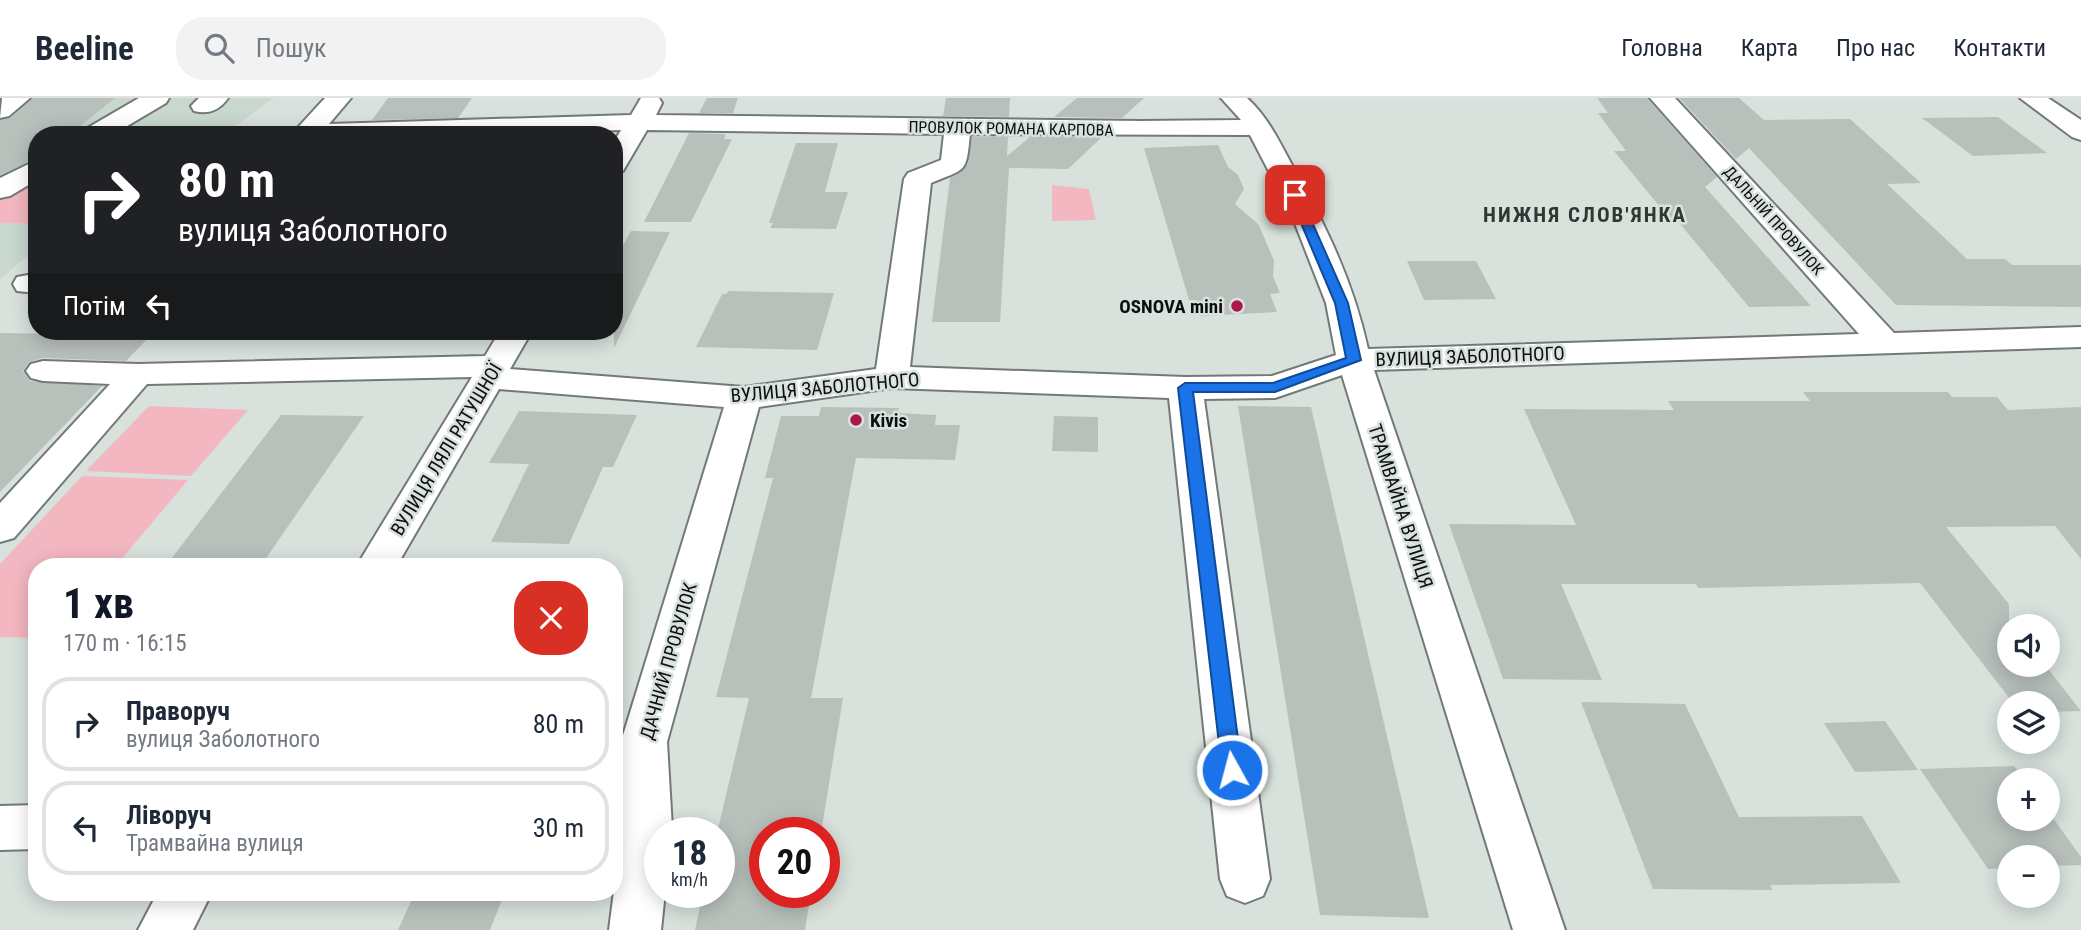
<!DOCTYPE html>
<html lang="uk">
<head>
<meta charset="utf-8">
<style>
  body { margin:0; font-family:"Roboto Condensed",sans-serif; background:#f2f2f3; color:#1f2937; height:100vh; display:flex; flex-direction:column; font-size:26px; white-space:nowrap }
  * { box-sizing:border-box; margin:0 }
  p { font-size:23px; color:#747a83 }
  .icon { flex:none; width:38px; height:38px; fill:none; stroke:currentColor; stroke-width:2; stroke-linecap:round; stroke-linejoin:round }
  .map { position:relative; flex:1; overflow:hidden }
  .details { position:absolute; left:28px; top:460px; width:595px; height:343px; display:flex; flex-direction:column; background:#fff; border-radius:28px; box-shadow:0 4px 18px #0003 }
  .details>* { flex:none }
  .top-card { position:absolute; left:28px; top:28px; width:595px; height:214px; border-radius:28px; box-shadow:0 4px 18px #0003; background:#202124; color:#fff; overflow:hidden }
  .controls { position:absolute; left:1997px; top:516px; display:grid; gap:14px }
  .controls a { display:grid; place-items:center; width:63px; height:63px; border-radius:50%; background:#fff; box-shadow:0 4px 18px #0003; font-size:35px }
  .speed { position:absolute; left:644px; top:719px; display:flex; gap:14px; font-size:35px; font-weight:700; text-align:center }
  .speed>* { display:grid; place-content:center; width:91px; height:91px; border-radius:50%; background:#fff; box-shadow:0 4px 18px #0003; line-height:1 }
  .speed small { font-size:18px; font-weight:400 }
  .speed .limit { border:10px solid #d22; background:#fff; color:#111 }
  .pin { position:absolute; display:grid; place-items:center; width:60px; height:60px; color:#fff; margin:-30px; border-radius:14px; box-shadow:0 4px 10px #0006 }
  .me { position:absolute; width:77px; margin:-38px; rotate:353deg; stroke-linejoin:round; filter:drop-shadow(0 0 5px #0008) }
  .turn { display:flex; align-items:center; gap:24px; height:147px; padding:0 35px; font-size:32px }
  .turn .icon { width:91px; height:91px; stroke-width:2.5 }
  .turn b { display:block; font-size:49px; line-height:60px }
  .then { display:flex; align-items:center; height:66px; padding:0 35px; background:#0003; gap:14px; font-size:26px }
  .round { display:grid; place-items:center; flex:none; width:74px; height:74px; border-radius:28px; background:#f2f2f3 }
  .overview { display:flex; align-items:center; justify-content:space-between; height:119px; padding:0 35px }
  h1 { font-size:42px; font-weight:700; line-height:52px; color:#111827 }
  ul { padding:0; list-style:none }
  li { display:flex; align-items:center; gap:21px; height:94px; margin:0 14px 10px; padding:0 21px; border:4px solid #e0e1e3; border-radius:28px }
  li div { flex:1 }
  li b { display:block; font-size:26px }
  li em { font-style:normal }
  header { display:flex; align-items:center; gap:42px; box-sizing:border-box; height:98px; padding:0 35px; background:#fff; border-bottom:2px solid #e0e1e3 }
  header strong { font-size:33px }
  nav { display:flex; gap:38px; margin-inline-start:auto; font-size:24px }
  .search { width:490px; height:63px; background:#f2f2f3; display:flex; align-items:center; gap:18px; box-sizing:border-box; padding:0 24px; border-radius:28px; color:#747a83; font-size:26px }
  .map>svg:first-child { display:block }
  .built { fill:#c8d8cf }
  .green { fill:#f3b7c1 }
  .building { fill:#b8c0bb }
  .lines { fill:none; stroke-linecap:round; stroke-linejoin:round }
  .minor-casing { stroke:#727a76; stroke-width:4 }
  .minor { fill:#fff; fill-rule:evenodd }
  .route { fill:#1a73e8; stroke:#114b97; stroke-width:2 }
  .poi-dot { fill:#ab194c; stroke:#d8e1dc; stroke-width:2.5 }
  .labels { text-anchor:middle; stroke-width:5; stroke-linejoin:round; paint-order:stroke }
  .far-street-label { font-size:16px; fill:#0c0f0d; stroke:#d8e1dc }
  .poi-label { font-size:19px; font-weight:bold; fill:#0c0f0d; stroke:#d8e1dc; text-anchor:end }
  .street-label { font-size:19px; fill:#0c0f0d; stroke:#d8e1dc }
  .far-district-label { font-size:21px; font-weight:bold; letter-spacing:2px; fill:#313733; stroke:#d8e1dc }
</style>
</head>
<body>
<header>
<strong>Beeline</strong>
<div class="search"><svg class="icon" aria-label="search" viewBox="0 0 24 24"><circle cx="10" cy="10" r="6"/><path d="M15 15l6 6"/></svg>Пошук</div>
<nav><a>Головна</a><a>Карта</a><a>Про нас</a><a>Контакти</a></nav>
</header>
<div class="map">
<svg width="2081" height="832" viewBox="0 0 2081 832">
  <rect width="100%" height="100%" fill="#d8e1dc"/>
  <path class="built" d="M 0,0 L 273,0 L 233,30 L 196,30 L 188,37 L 37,37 L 37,70 L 0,92 Z
    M 0,125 L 37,126 L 37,150 L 0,181 Z"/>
  <path class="green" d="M 37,70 L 37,126 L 0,125 L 0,92 Z
    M 1052,87 L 1089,91 L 1096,122 L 1052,123 Z
    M 149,308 L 248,312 L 191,378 L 86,373 Z
    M 82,378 L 188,382 L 115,469 L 37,469 L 37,540 L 0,539 L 0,466 Z"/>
  <path class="building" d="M 33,0 L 115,0 L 69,37 L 37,37 L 37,60 L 0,77 L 0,22 L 11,20 Z
    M 388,0 L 472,0 L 458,20 L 372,22 Z
    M 707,0 L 738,0 L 733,15 L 699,15 Z
    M 946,0 L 1010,0 L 1009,19 L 943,18 Z
    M 1077,0 L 1144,0 L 1122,20 L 1054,19 Z
    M 1597,0 L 1647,0 L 1717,79 L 1705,89 L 1811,208 L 1749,209 L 1676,121 L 1670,121 L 1614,53 L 1626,53 L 1598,15 L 1608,15 Z
    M 1679,0 L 1739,0 L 1764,22 L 1850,21 L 1921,85 L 1887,86 L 1967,161 L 2005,161 L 2012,167 L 2081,167 L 2081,209 L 1896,207 L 1749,50 L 1736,61 Z
    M 1998,19 L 2047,55 L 1973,58 L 1922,20 Z
    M 689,35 L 726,36 L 724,41 L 732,41 L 691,124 L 644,124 Z
    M 972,39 L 1008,39 L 1007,58 L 1030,39 L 1102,39 L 1068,71 L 1009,70 L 1000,224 L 932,224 L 950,80 L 960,75 L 968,66 Z
    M 796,45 L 838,45 L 825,94 L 848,94 L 836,131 L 770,130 L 773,125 L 769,125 Z
    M 1218,47 L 1228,69 L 1238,77 L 1244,91 L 1235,106 L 1259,127 L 1274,163 L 1273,178 L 1280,195 L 1270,196 L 1277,214 L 1201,218 L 1196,202 L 1189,202 L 1144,50 Z
    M 631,133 L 670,134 L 614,250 L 614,164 Z
    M 1407,163 L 1476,163 L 1496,201 L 1424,202 Z
    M 729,193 L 834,195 L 817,252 L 696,249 L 722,196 L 726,196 Z
    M 72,233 L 155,233 L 126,263 L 43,260 L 29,264 L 23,273 L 30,283 L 102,288 L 0,394 L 0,235 L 68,236 Z
    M 1803,294 L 1948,294 L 1952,299 L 1997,299 L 2008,312 L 2081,309 L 2081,461 L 2055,428 L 1946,429 L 2009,506 L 2009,567 L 2045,567 L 2081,613 L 2048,614 L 2048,606 L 2014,606 L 1920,485 L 1698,490 L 1696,486 L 1561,486 L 1602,582 L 1503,581 L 1449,426 L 1576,427 L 1524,311 L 1674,312 L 1668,303 L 1810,303 Z
    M 1238,308 L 1311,309 L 1429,820 L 1320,817 Z
    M 821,309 L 899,310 L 898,315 L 936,317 L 935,327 L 960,327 L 955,362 L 856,360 L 811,600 L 843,600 L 821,735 L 765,735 L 765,794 L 811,794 L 805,832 L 695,832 L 703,794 L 719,794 L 717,735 L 749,600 L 716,599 L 773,380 L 765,380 L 781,318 L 819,318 Z
    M 519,313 L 637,317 L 613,369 L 603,369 L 569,446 L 491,444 L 529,366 L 489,365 Z
    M 281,317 L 364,318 L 260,469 L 165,469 Z
    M 1054,318 L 1098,319 L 1098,354 L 1052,353 Z
    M 1581,604 L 1685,606 L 1739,719 L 1862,718 L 1901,785 L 1770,787 L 1773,792 L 1653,791 Z
    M 1885,623 L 1918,672 L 1855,674 L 1824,625 Z
    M 2014,668 L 2025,682 L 2009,682 L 2009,721 L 2048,721 L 2048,713 L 2081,759 L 2081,767 L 2048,768 L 2048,760 L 2009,760 L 2009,770 L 1988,771 L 1920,671 Z
    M 415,794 L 505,794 L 490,832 L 398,832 Z"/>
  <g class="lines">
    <defs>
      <path id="minor" d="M 2,0 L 30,0 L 9,18 L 0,20 Z
        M 139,0 L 169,0 L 166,5 L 112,37 L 80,37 L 84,32 Z
        M 199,0 L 228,0 C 220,12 208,17 194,13 L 191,8 Z
        M 325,0 L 351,0 L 329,26 L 631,17 L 641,0 L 659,0 L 662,5 L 656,17 L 1140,23 L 1241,22 L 1221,0 L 1247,0 C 1268,19 1279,43 1292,67 C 1326,128 1353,183 1368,251 L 1859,236 L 1650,0 L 1675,0 L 1894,235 L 2081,229 L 2081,249 L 1374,272 L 1565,832 L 1513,832 L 1342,277 L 1275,300 L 1204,301 L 1270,781 L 1263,798 L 1245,805 L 1227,798 L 1220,781 L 1169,300 L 892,290 L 759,309 L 667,644 L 672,730 L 671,735 L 660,735 L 660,794 L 665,794 L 661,832 L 609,832 L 622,730 L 621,644 L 724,309 L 499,291 L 396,469 L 356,469 L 472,279 L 147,286 L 14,440 L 0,444 L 0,405 L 110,286 L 43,283 L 31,280 L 26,273 L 31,266 L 43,263 L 138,266 L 485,258 L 500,233 L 532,233 L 510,271 L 744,289 L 876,271 L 904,81 L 908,75 L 941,62 L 944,36 L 647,32 L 623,73 L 614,75 L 614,44 L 621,32 L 469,37 L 291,37 ZM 970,36 L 1250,37 L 1292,118 L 1326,205 L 1336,257 L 1272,278 L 1185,279 L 910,269 L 931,85 C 967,70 966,76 970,36 Z
        M 2020,0 L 2048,0 L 2081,22 L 2081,42 L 2072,39 Z
        M 37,62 L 37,82 L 10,98 L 0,100 L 0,80 Z
        M 28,177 L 37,177 L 37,195 L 17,193 L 13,186 L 17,179 Z
        M 37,707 L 37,751 L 0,752 L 0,708 Z
        M 158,794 L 212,794 L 193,832 L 138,832 Z"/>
    </defs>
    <use href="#minor" class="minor-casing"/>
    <use href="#minor" class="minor"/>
  </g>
  <path class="route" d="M 1295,94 L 1300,97 L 1348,205 L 1361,262 L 1275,294 L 1193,294 L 1242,672 L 1239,678 L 1232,681 L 1225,678 L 1222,672 L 1178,290 L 1185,285 L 1273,285 L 1346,260 L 1335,205 L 1289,97 Z"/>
  <g class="poi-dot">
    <circle cx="1237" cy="208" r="7"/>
    <circle cx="856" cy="322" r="7"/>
  </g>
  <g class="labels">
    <g class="far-street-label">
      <text transform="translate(1011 30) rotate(1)" y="6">ПРОВУЛОК РОМАНА КАРПОВА</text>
      <text transform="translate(1774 122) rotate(48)" y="6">ДАЛЬНІЙ ПРОВУЛОК</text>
    </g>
    <g class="poi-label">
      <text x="1223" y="215">OSNOVA mini</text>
      <text x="870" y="329" text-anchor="start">Kivis</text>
    </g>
    <g class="street-label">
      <text transform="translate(1470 258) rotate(-2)" y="7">ВУЛИЦЯ ЗАБОЛОТНОГО</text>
      <text transform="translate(825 289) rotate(-5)" y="7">ВУЛИЦЯ ЗАБОЛОТНОГО</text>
      <text transform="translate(446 351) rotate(-59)" y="7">ВУЛИЦЯ ЛЯЛІ РАТУШНОЇ</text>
      <text transform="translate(1401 408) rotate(72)" y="7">ТРАМВАЙНА ВУЛИЦЯ</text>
      <text transform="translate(668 563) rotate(-74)" y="7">ДАЧНИЙ ПРОВУЛОК</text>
    </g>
    <g class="far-district-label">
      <text x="1585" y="124">НИЖНЯ СЛОВ'ЯНКА</text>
    </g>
  </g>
</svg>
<div class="controls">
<a><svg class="icon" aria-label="sound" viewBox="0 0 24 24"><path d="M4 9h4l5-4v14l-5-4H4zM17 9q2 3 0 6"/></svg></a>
<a><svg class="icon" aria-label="layers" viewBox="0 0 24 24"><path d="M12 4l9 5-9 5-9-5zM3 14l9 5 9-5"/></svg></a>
<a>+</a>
<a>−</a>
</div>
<div class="speed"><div>18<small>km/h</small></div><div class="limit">20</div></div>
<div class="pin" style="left:1295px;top:97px;background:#d93025"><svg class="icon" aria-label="arrive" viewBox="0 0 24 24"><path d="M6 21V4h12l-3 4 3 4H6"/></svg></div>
<svg class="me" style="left:1232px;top:672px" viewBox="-20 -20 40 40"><circle r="17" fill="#1a73e8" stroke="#fff" stroke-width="3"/><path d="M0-11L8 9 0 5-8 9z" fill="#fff"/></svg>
<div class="top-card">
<div class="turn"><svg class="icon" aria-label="right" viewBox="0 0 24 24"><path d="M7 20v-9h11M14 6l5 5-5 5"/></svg><div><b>80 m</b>вулиця Заболотного</div></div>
<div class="then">Потім<svg class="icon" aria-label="left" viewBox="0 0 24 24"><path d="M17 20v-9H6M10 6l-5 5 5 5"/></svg></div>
</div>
<section class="details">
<div class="overview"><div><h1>1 хв</h1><p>170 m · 16:15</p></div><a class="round" style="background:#d93025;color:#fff"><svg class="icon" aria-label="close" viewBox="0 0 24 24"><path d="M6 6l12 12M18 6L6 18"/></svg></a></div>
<ul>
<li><svg class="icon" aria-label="right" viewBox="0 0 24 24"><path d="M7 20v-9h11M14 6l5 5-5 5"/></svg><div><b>Праворуч</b><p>вулиця Заболотного</p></div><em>80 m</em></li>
<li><svg class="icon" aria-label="left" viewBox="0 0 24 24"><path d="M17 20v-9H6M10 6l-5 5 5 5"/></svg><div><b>Ліворуч</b><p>Трамвайна вулиця</p></div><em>30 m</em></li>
</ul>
</section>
</div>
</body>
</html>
